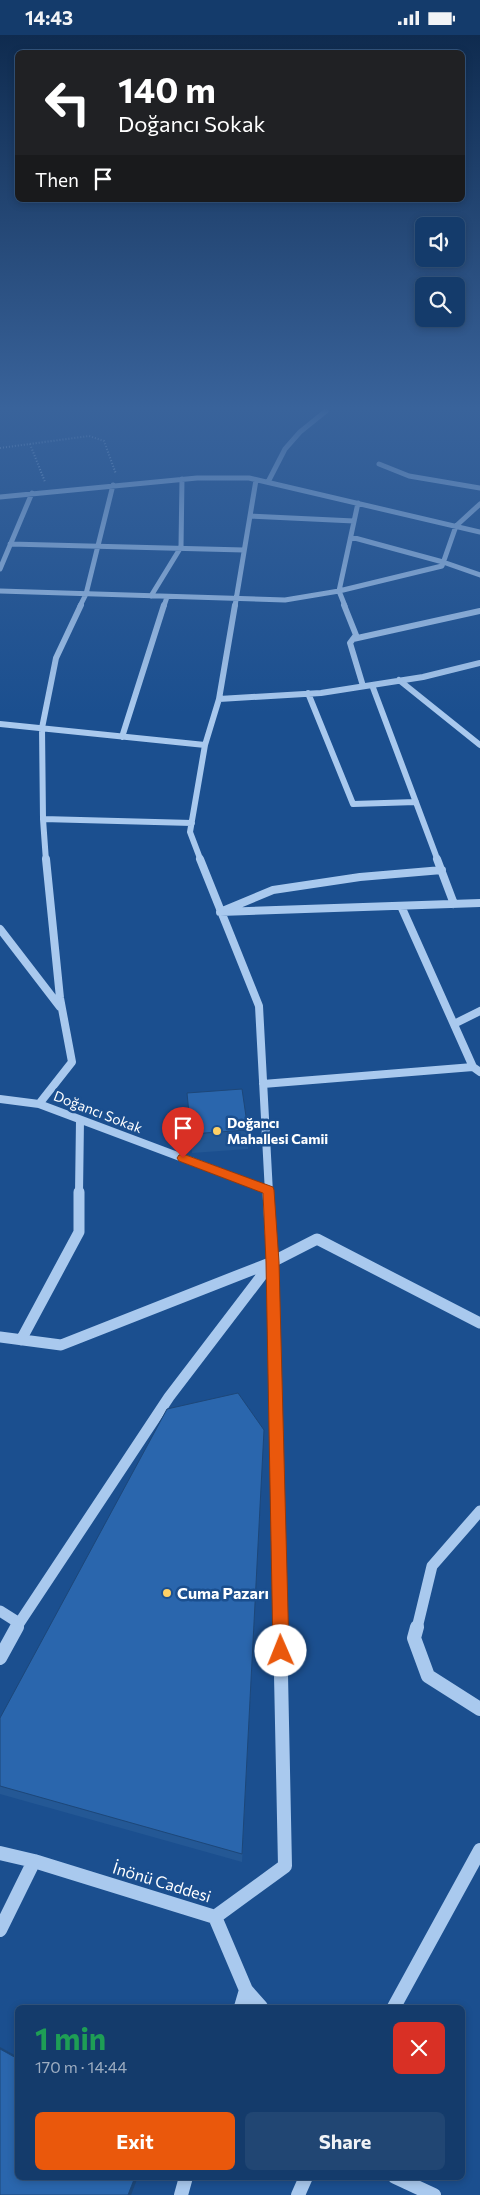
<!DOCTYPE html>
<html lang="en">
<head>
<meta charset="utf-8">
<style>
  body { margin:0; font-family:Commissioner,sans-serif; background:#214673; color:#f1f3f6; height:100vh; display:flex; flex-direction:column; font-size:19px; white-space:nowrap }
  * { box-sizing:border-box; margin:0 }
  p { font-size:16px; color:#9dadc1 }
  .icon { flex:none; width:28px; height:28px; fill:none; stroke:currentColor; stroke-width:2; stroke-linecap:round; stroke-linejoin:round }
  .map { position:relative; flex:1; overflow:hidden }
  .details { position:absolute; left:15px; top:1970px; width:450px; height:175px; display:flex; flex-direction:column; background:#143b6b; border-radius:8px; box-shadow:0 2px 8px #0003,0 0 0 1px #33557e }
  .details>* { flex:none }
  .hud { position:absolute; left:15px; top:15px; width:450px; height:152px; border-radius:8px; box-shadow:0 2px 8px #0003,0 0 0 1px #33557e; background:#202124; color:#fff; overflow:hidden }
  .buttons { position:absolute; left:415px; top:182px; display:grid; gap:10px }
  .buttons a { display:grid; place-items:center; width:50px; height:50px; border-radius:8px; background:#143b6b; box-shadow:0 2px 8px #0003,0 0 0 1px #33557e; font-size:25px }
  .pin { position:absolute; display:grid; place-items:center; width:42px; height:42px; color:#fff; margin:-51px -21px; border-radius:50% 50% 50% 0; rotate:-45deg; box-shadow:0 0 5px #0007 }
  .pin .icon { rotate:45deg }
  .me { position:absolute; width:55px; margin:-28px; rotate:359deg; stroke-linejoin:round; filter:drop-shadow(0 0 4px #0008) }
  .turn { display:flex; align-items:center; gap:18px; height:105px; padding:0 20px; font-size:22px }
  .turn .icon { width:65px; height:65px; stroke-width:2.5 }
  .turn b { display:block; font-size:35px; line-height:42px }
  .then { display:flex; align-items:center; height:48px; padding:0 20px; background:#0003; gap:10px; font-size:19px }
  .round { display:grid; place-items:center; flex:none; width:52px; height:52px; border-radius:8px; background:#214673 }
  .headline { display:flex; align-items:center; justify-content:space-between; height:85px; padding:0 20px }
  h1 { font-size:30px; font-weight:700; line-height:38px; color:#1e9e55 }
  .action { display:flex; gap:10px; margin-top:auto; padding:10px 20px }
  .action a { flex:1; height:58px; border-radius:8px; background:#ea580c; color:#fff; font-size:20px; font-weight:700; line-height:58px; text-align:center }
  .action a+a { background:#214673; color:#f1f3f6 }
  .status { display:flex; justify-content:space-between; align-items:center; height:35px; padding:0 25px; background:#143b6b; direction:ltr }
  .status svg { height:14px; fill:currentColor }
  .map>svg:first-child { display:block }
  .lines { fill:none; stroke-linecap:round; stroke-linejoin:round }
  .path { stroke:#a9c9ee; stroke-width:2; stroke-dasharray:1 2; stroke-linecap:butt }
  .minor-far4 { stroke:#a9c9ee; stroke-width:5 }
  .minor-far3 { stroke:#a9c9ee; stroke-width:6 }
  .minor-far2 { stroke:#a9c9ee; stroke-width:8 }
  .minor-far1 { stroke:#a9c9ee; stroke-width:11 }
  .minor { stroke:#a9c9ee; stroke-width:14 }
  .wall { fill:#245895 }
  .shaded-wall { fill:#1d4779 }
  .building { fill:#2a66ad; stroke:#1d4779 }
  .route { fill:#ea580c; stroke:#983908 }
  .poi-dot { fill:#ffd166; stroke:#1b4f8f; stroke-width:2 }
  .labels { text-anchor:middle; stroke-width:5; stroke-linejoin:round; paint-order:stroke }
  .street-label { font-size:14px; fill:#fff; stroke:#1b4f8f }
  .poi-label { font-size:14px; font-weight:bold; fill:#fff; stroke:#1b4f8f; text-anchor:start }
  .near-poi-label { font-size:16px; font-weight:bold; fill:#fff; stroke:#1b4f8f; text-anchor:start }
  .near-street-label { font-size:16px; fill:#fff; stroke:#1b4f8f }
</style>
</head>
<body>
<div class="status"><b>14:43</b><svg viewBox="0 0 49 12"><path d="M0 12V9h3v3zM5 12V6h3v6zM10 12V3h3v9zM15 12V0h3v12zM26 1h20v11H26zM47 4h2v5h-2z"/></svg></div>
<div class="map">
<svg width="480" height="2160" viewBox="0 0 480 2160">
  <rect width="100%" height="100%" fill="#1b4f8f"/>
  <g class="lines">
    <path class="path" d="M 30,409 L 45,447
      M 0,413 L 89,401 L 104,406 L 116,439"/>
    <path class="minor-far4" d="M 379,429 L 409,441 L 480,453
      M 268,447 L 285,414 L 300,397 L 326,376
      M 0,462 L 197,443 L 249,443 L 480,497
      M 250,481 L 354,486
      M 351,502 L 443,527 L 480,540
      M 10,509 L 244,515
      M 0,534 L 32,458
      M 0,556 L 285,565 L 339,556 L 442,531 L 456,491 L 480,469
      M 151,561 L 181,512 L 182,444
      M 80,571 L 86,559 L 113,450
      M 164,571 L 167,562
      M 235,571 L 256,445
      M 345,571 L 339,556 L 358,468"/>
    <path class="minor-far3" d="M 344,570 L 356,600 L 350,608 L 363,651
      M 353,604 L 480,576
      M 399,645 L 480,710
      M 372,650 L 438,826
      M 308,658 L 353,769 L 416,767
      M 219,664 L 321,658 L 423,642 L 480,628
      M 0,689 L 205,710
      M 122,702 L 164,570
      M 43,784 L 192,788
      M 46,826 L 43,784 L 42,693 L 56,623 L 81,570
      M 201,826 L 190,797 L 205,710 L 219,664 L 235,570"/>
    <path class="minor-far2" d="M 200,824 L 259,971 L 269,1158
      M 437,824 L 454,869
      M 401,871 L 473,1032
      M 225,875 L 273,855 L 360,842 L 442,835
      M 220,877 L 480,868
      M 0,894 L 60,972
      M 454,989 L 480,976
      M 263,1049 L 473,1032 L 480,1037
      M 0,1064 L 39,1069 L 268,1155
      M 39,1069 L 72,1027 L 60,963 L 46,824
      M 79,1158 L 80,1085"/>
    <path class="minor-far1" d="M 268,1157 L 272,1227 L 280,1593
      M 0,1302 L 61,1310 L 272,1227
      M 21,1305 L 79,1197 L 79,1157
      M 0,1576 L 19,1588
      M 16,1593 L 169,1362 L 272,1227 L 317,1204 L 480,1288
      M 417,1593 L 432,1531 L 480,1476"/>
    <path class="minor" d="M 417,1592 L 414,1603 L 428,1641 L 480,1674
      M 0,1623 L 17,1592
      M 0,1818 L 34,1826 L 215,1882 L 246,1955 L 261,1972
      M 215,1882 L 285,1831 L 280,1592
      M 0,1895 L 34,1826
      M 241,1972 L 246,1955
      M 394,1972 L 480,1815
      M 395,2142 L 434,2160
      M 181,2160 L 186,2142
      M 298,2160 L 306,2142"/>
  </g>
  <path class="wall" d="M 187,1058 L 248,1095 L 248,1114 L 192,1118 Z
    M 263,1411 L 242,1827 L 0,1759 L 0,1683 Z"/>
  <path class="shaded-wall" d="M 0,2012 L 18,2022 L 18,2024 L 0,2014 Z
    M 135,2142 L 138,2142 L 131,2160 L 128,2160 Z"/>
  <path class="building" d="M 242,1054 L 248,1095 L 191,1099 L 187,1058 Z
    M 238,1358 L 264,1395 L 242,1819 L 0,1751 L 0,1683 L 167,1374 Z
    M 0,2014 L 18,2024 L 18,2142 L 135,2142 L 128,2160 L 0,2160 Z"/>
  <linearGradient id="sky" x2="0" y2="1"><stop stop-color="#0f2b4f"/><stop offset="0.55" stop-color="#39639b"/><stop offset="1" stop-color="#39639b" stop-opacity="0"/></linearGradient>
  <rect width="480" height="678" fill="url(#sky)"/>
  <path class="route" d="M 183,1119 L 273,1152 L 274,1155 L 279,1227 L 289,1616 L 286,1622 L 281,1624 L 275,1622 L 273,1616 L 266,1227 L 263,1158 L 179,1126 L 177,1123 L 179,1120 Z"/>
  <g class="poi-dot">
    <circle cx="217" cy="1096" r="5"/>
    <circle cx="167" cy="1558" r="5"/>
  </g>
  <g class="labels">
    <g class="street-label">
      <text transform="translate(98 1077) rotate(21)" y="5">Doğancı Sokak</text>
    </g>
    <g class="poi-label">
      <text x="227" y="1093">Doğancı<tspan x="227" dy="16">Mahallesi Camii</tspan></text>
    </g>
    <g class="near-poi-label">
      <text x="177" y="1564">Cuma Pazarı</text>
    </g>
    <g class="near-street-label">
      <text transform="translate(162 1847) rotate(17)" y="6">İnönü Caddesi</text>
    </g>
  </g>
</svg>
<div class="buttons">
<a><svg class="icon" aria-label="sound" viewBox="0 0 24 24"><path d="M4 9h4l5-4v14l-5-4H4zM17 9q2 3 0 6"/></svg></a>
<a><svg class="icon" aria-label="search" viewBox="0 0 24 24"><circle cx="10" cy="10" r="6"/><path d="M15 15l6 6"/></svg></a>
</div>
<div class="pin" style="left:183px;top:1123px;background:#d93025"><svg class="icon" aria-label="arrive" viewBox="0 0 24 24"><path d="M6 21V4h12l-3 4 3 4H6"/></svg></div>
<svg class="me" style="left:281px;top:1616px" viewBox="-20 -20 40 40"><circle r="19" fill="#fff"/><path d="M0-13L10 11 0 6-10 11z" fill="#ea580c"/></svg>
<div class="hud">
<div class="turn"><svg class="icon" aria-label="left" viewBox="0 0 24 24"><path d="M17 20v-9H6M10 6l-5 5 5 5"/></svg><div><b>140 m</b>Doğancı Sokak</div></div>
<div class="then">Then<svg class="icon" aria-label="arrive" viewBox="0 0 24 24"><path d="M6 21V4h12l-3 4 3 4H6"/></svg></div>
</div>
<section class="details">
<div class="headline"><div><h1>1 min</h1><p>170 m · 14:44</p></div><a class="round" style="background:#d93025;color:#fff"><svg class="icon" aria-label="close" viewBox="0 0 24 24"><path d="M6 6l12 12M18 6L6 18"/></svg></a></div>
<div class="action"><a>Exit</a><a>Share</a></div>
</section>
</div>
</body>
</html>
